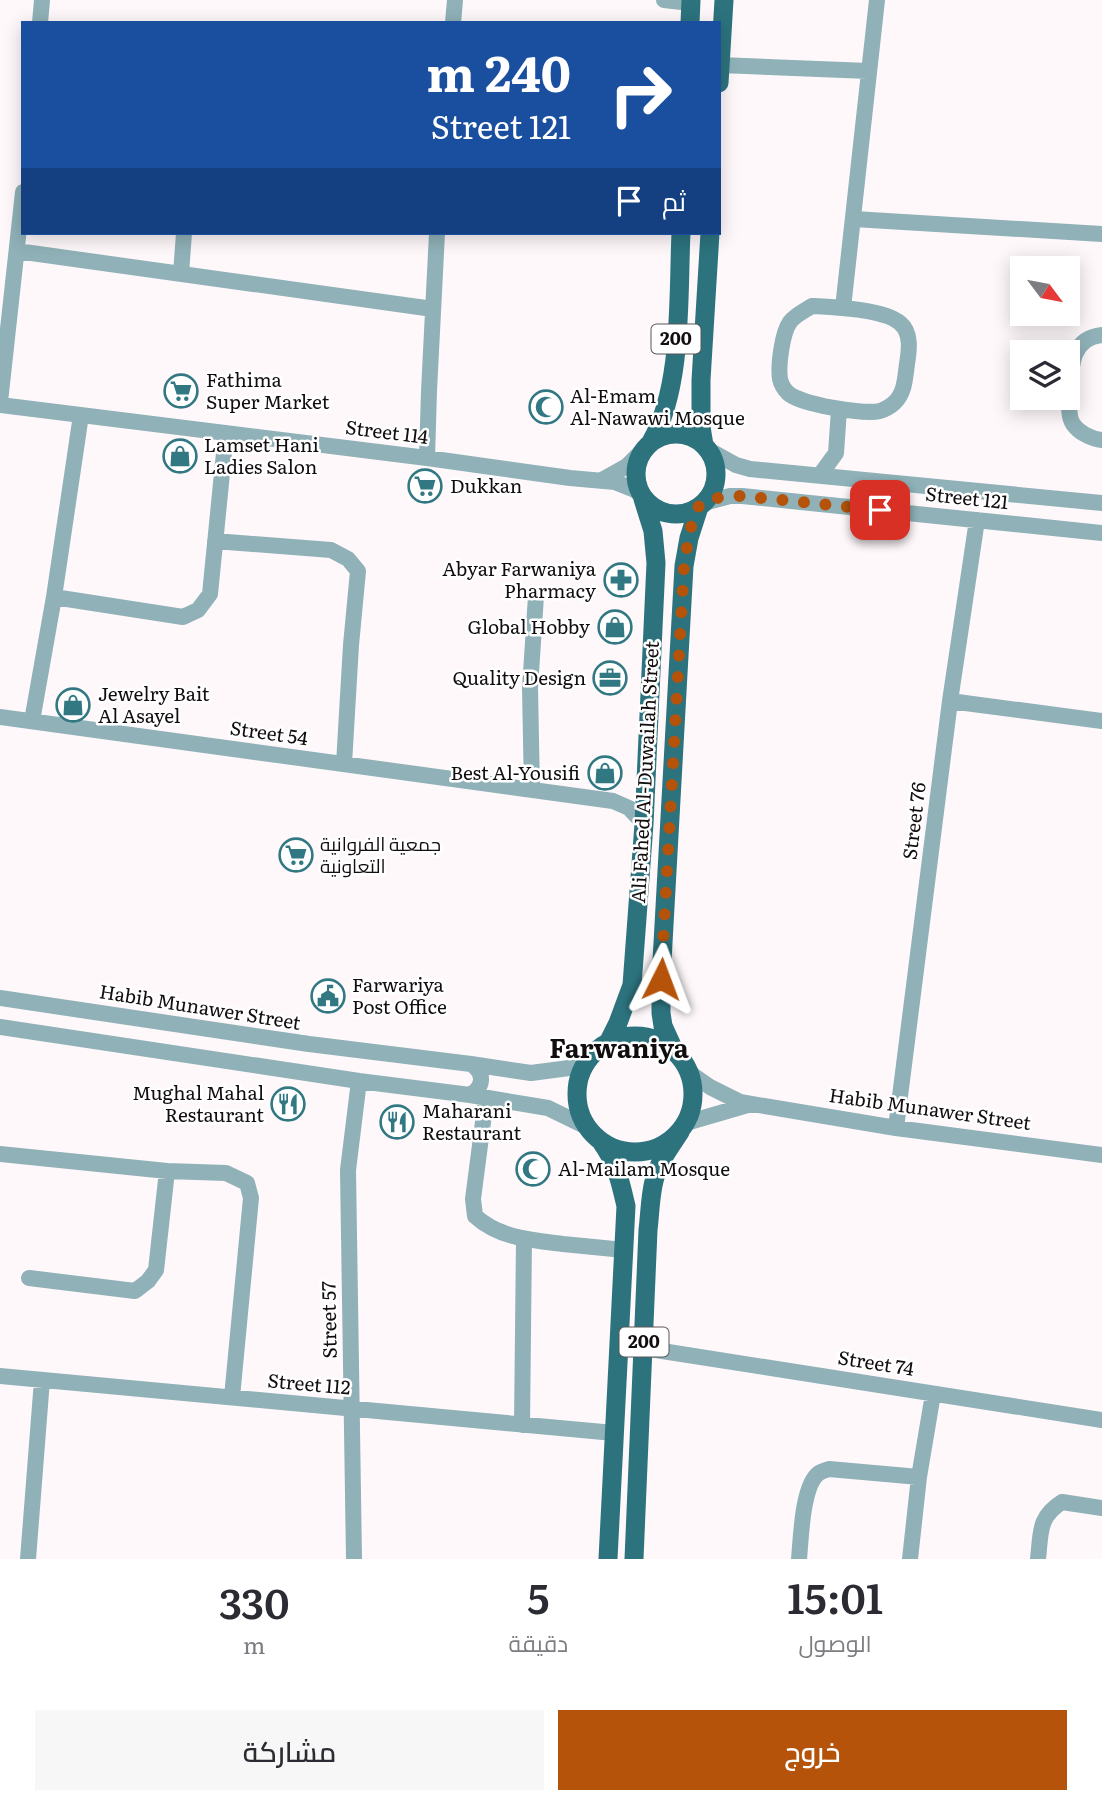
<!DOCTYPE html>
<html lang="ar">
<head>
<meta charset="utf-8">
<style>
  body { margin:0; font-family:Literata,Cairo,serif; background:#f7f7f7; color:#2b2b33; direction:rtl; height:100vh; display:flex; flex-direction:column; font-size:26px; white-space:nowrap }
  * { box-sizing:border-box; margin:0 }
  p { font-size:23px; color:#7c7c81 }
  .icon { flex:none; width:38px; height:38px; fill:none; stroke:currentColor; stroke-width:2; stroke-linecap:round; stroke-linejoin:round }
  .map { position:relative; height:1559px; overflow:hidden; direction:ltr }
  .details { display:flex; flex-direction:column; background:#fff; flex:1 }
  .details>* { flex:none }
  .top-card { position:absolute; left:21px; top:21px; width:700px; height:214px; border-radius:0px; box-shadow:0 4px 18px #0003; direction:rtl; background:#1a4fa0; color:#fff; overflow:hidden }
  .needle { width:46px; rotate:122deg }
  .controls { position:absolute; left:1010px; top:256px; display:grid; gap:14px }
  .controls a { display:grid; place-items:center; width:70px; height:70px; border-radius:0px; background:#fff; box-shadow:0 4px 18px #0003; font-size:35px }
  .pin { position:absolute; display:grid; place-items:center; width:60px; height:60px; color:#fff; margin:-30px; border-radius:14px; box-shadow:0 4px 10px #0006 }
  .me { position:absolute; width:77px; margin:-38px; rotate:3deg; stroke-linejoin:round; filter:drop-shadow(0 0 5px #0008) }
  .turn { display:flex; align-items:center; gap:24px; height:147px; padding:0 35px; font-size:32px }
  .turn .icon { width:91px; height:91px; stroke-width:2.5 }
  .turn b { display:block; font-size:49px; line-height:60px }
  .then { display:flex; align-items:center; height:66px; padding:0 35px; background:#0003; gap:14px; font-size:26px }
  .eta { display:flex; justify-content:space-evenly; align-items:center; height:119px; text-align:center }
  .eta b { font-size:42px; font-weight:600; line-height:49px }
  .action { display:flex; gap:14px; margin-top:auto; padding:14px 35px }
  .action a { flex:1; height:80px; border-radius:0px; background:#b45309; color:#fff; font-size:28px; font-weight:600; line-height:80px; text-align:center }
  .action a+a { background:#f7f7f7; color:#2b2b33 }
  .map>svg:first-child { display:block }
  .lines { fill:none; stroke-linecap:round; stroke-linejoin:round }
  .minor { stroke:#8fb1b7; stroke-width:16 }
  .major { stroke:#2c737e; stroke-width:19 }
  .route { stroke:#b45309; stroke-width:12; stroke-dasharray:0 21.6 }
  .labels { text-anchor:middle; stroke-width:5; stroke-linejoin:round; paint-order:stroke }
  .shield { fill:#fff; stroke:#595657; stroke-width:2 }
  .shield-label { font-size:18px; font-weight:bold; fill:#120e0f }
  .poi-label { font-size:19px; fill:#120e0f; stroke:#fff; text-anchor:start }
  .street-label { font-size:19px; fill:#120e0f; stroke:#fff }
  .district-label { font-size:26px; font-weight:bold; fill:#120e0f; stroke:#fff }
</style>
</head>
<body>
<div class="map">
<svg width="1102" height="1559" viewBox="0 0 1102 1559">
  <rect width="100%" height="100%" fill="#fef8fa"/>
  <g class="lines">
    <path class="minor" d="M 664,0 L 691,3
      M 40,23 L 42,0
      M 453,23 L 455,0
      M 720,65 L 868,71
      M 854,219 L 1102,234
      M 17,251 L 433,309
      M 181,274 L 184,233
      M 812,306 C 833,307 884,309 900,323 C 912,333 909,351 907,364 C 905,378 905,393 894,403 C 891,406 884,410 880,411 C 864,415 799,404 788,393 C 784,389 781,384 780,379 C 778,366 782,333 790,322 C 795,315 804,311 812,306 Z
      M 843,308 L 877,0
      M 1102,335 C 1071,338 1071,367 1070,391 C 1070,402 1067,415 1073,424 C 1079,433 1092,439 1102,440
      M 0,402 L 23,192
      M 0,405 L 427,458 L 570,478 L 615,482 L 635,490 L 641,495
      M 707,449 L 736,465 L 750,469 L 1102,503
      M 427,458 L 429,391 L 437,233
      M 820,475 L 836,453 L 839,410
      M 602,480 L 627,466 L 646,447
      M 704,503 L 730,496 L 742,496 L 1102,533
      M 215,541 L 331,550 L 348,559 L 358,571 L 351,645 L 344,764
      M 54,597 L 183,617 L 198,610 L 210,594 L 226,433
      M 950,701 L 1102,721
      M 0,717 L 613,801 L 629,808 L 644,824
      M 32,721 L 54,597 L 81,415
      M 532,790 L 530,688 L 536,596
      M 0,998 L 309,1044 L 471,1064 L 531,1073 L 569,1068 L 597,1050
      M 0,1027 L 359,1081 L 470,1095 L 548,1108 L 587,1127
      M 690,1073 L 710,1087 L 740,1102 L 896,1128 L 1102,1155
      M 470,1095 C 484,1087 485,1073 471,1064
      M 486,1099 L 473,1199 L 475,1216 C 499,1238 531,1240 563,1244 C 583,1246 603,1248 624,1250
      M 686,1123 L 751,1104
      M 896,1128 L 950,701 L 977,520
      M 0,1154 L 167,1171 L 226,1173 L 247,1183 L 251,1198 L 232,1397
      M 29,1278 L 135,1291 L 148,1281 L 156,1270 L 167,1171
      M 643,1348 L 1102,1420
      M 0,1376 L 614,1433
      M 522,1425 L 524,1239
      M 28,1559 L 42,1380
      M 354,1559 L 348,1170 L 359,1081
      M 799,1559 C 801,1539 802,1485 819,1473 C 822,1471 826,1470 829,1469 L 919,1477
      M 910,1559 L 919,1477 L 933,1394
      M 1038,1559 C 1041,1533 1038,1517 1062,1502 L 1102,1508"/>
    <path class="major" d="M 690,23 L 691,0
      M 719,83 L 724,0
      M636 474a40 40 0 1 1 80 0a40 40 0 1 1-80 0Z
      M 651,442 C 683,387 678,296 681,233
      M 704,445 L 701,427 L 701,380 L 710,233
      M577 1094a58 58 0 1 1 116 0a58 58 0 1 1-116 0Z
      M 608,1043 L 618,1023 L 632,985 L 644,824 L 656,563 L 653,531 L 643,499
      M 674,1050 L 663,1026 L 661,1013 L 661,979 L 684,566 L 689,538 L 699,507
      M 602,1143 C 617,1164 620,1181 626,1206 L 608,1559
      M 634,1559 L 648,1230 C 650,1214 650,1197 654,1181 C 658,1163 670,1147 680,1132"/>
  </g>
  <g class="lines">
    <path class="route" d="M 661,979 L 684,566 C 686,552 691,517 699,506 C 706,497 732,496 742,496 L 880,510"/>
  </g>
  <defs>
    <symbol id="supermarket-ring" viewBox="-11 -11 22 22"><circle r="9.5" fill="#fff" stroke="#317883" stroke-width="1.5"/><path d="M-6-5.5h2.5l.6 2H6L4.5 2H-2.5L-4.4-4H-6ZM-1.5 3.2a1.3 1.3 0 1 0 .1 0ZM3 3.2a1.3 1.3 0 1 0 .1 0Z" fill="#317883"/></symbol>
    <symbol id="mosque-ring" viewBox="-11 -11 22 22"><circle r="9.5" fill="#fff" stroke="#317883" stroke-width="1.5"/><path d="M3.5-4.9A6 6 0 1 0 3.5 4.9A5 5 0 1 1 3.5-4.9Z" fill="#317883"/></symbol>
    <symbol id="shop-ring" viewBox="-11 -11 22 22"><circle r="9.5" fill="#fff" stroke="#317883" stroke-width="1.5"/><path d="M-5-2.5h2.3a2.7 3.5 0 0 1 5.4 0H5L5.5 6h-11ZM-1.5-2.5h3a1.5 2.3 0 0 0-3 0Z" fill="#317883"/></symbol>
    <symbol id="pharmacy-ring" viewBox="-11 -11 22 22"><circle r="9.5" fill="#fff" stroke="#317883" stroke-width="1.5"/><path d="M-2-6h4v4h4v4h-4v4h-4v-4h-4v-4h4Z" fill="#317883"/></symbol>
    <symbol id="office-ring" viewBox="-11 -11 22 22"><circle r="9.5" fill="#fff" stroke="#317883" stroke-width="1.5"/><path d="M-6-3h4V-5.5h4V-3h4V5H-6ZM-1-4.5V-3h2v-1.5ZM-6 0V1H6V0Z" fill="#317883"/></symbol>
    <symbol id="civic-ring" viewBox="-11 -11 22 22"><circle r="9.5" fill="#fff" stroke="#317883" stroke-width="1.5"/><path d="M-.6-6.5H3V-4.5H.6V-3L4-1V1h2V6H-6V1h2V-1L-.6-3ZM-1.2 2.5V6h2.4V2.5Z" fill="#317883"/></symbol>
    <symbol id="restaurant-ring" viewBox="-11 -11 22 22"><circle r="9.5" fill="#fff" stroke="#317883" stroke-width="1.5"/><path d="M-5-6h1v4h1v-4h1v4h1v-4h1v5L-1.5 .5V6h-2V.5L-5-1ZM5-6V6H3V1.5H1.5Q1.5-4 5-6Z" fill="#317883"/></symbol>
  </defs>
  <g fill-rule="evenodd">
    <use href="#supermarket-ring" x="162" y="372" width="38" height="38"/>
    <use href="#mosque-ring" x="527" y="388" width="38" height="38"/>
    <use href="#shop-ring" x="161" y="437" width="38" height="38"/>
    <use href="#supermarket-ring" x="406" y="467" width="38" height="38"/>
    <use href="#pharmacy-ring" x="602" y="561" width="38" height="38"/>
    <use href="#shop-ring" x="596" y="608" width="38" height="38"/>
    <use href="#office-ring" x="591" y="659" width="38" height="38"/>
    <use href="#shop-ring" x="54" y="686" width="38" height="38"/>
    <use href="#shop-ring" x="586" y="754" width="38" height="38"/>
    <use href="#supermarket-ring" x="277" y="836" width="38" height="38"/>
    <use href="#civic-ring" x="309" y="977" width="38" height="38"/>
    <use href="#restaurant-ring" x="269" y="1085" width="38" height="38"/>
    <use href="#restaurant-ring" x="378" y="1103" width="38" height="38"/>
    <use href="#mosque-ring" x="514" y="1150" width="38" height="38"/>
  </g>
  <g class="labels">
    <g class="shield">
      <rect x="651.5" y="324.5" width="49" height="29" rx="5"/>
      <rect x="619.5" y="1327.5" width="49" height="29" rx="5"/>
    </g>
    <g class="shield-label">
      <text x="676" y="345">200</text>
      <text x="644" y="1348">200</text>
    </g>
    <g class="poi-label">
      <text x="206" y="387">Fathima<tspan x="206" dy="22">Super Market</tspan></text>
      <text x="570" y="403">Al-Emam<tspan x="570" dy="22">Al-Nawawi Mosque</tspan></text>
      <text x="204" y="452">Lamset Hani<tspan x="204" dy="22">Ladies Salon</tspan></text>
      <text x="450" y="493">Dukkan</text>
      <text x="596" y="576" text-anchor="end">Abyar Farwaniya<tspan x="596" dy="22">Pharmacy</tspan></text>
      <text x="590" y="634" text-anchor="end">Global Hobby</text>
      <text x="586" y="685" text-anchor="end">Quality Design</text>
      <text x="98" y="701">Jewelry Bait<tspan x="98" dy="22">Al Asayel</tspan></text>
      <text x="580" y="780" text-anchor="end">Best Al-Yousifi</text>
      <text x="320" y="851">جمعية الفروانية<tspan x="320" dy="22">التعاونية</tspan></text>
      <text x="352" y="992">Farwariya<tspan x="352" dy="22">Post Office</tspan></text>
      <text x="264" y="1100" text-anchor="end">Mughal Mahal<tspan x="264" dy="22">Restaurant</tspan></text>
      <text x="422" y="1118">Maharani<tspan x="422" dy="22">Restaurant</tspan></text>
      <text x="558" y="1176">Al-Mailam Mosque</text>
    </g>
    <g class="street-label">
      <text transform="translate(387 432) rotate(7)" y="7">Street 114</text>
      <text transform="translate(967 498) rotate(6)" y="7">Street 121</text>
      <text transform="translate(269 733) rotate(8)" y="7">Street 54</text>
      <text transform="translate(645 772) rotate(-87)" y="7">Ali Fahed Al-Duwailah Street</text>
      <text transform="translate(914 821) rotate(-83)" y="7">Street 76</text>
      <text transform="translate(200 1007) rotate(9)" y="7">Habib Munawer Street</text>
      <text transform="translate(930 1109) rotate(8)" y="7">Habib Munawer Street</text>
      <text transform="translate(329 1320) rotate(-91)" y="7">Street 57</text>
      <text transform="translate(876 1363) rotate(9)" y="7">Street 74</text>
      <text transform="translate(309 1384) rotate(5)" y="7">Street 112</text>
    </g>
    <g class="district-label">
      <text x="619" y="1058">Farwaniya</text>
    </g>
  </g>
</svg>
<div class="controls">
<a><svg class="needle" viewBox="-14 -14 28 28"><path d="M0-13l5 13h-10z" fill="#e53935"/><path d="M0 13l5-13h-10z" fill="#7c7c81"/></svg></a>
<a><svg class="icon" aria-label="layers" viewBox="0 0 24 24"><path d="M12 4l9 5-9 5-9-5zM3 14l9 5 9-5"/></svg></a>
</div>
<div class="pin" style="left:880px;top:510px;background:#d93025"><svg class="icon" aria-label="arrive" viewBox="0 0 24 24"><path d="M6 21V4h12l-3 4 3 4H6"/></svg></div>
<svg class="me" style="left:661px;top:979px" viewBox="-20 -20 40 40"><path d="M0-17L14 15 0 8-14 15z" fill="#b45309" stroke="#fff" stroke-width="4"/></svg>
<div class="top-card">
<div class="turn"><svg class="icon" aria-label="right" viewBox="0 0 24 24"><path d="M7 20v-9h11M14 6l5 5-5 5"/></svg><div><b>240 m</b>Street 121</div></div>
<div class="then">ثم<svg class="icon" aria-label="arrive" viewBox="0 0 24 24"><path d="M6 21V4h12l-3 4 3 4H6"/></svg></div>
</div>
</div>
<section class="details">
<div class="eta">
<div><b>15:01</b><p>الوصول</p></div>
<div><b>5</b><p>دقيقة</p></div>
<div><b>330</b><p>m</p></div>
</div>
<div class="action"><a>خروج</a><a>مشاركة</a></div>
</section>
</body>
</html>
